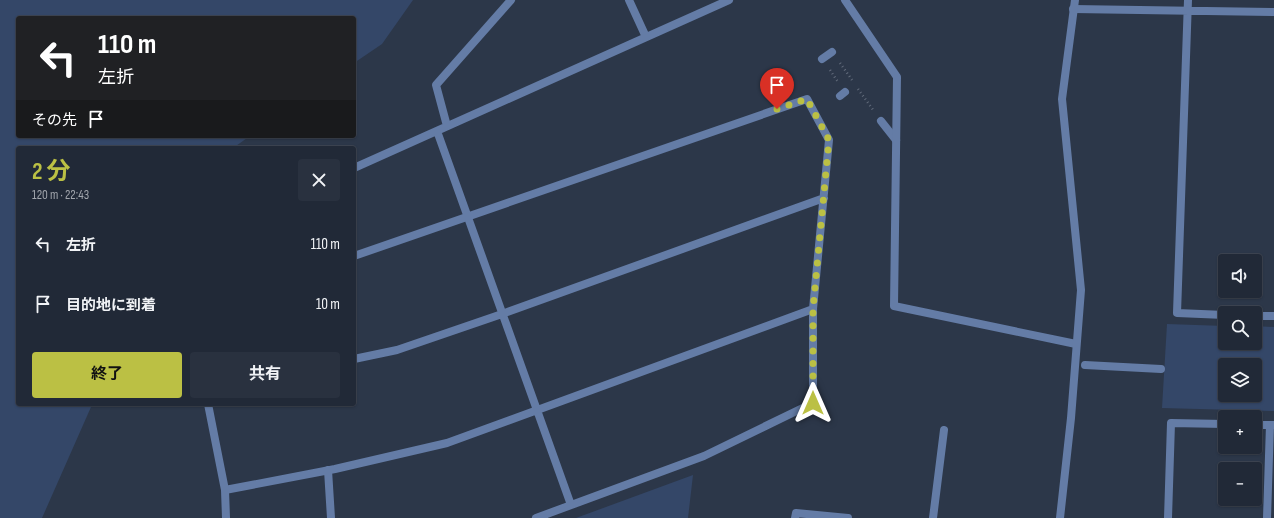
<!DOCTYPE html>
<html lang="ja">
<head>
<meta charset="utf-8">
<style>
  body { margin:0; font-family:"Sofia Sans Condensed","Noto Sans JP",sans-serif; background:#29313f; color:#f1f3f6; height:100vh; display:flex; flex-direction:column; font-size:15px; white-space:nowrap }
  * { box-sizing:border-box; margin:0 }
  p { font-size:13px; color:#a2a6ad }
  .icon { flex:none; width:22px; height:22px; fill:none; stroke:currentColor; stroke-width:2; stroke-linecap:round; stroke-linejoin:round }
  .map { position:relative; flex:1; overflow:hidden }
  .panel { position:absolute; left:16px; top:146px; width:340px; height:260px; display:flex; flex-direction:column; background:#212937; border-radius:4px; box-shadow:0 1px 3px #0004,0 0 0 1px #3e4552 }
  .panel>* { flex:none }
  .banner { position:absolute; left:16px; top:16px; width:340px; height:122px; border-radius:4px; box-shadow:0 1px 3px #0004,0 0 0 1px #3e4552; background:#202124; color:#fff; overflow:hidden }
  .controls { position:absolute; left:1218px; top:254px; display:grid; gap:8px }
  .controls a { display:grid; place-items:center; width:44px; height:44px; border-radius:4px; background:#212937; box-shadow:0 1px 3px #0004,0 0 0 1px #3e4552; font-size:20px }
  .pin { position:absolute; display:grid; place-items:center; width:34px; height:34px; color:#fff; margin:-41px -17px; border-radius:50% 50% 50% 0; rotate:-45deg; box-shadow:0 0 4px #0007 }
  .pin .icon { rotate:45deg }
  .me { position:absolute; width:44px; margin:-22px; rotate:0deg; stroke-linejoin:round; filter:drop-shadow(0 0 3px #0008) }
  .turn { display:flex; align-items:center; gap:14px; height:84px; padding:0 16px; font-size:18px }
  .turn .icon { width:52px; height:52px; stroke-width:2.5 }
  .turn b { display:block; font-size:28px; line-height:34px }
  .then { display:flex; align-items:center; height:38px; padding:0 16px; background:#0003; gap:8px; font-size:15px }
  .round { display:grid; place-items:center; flex:none; width:42px; height:42px; border-radius:4px; background:#29313f }
  .summary { display:flex; align-items:center; justify-content:space-between; height:68px; padding:0 16px }
  h1 { font-size:24px; font-weight:700; line-height:30px; color:#bbc044 }
  .button { display:flex; gap:8px; margin-top:auto; padding:8px 16px }
  .button a { flex:1; height:46px; border-radius:4px; background:#bbc044; color:#111; font-size:16px; font-weight:700; line-height:46px; text-align:center }
  .button a+a { background:#29313f; color:#f1f3f6 }
  ul { padding:0; list-style:none }
  li { display:flex; align-items:center; gap:12px; height:60px; padding:0 16px }
  li div { flex:1 }
  li b { display:block; font-size:15px }
  li em { font-style:normal }
  .map>svg:first-child { display:block }
  .green { fill:#344768; fill-rule:evenodd }
  .lines { fill:none; stroke-linecap:round; stroke-linejoin:round }
  .path { stroke:#636c7c; stroke-width:2.5; stroke-dasharray:1 3; stroke-linecap:butt }
  .pedestrian { stroke:#647ca6; stroke-width:8 }
  .minor { stroke:#647ca6; stroke-width:8 }
  .tertiary { stroke:#647ca6; stroke-width:8 }
  .route { stroke:#bbc044; stroke-width:7; stroke-dasharray:0 12.6 }
</style>
</head>
<body>
<div class="map">
<svg width="1274" height="518" viewBox="0 0 1274 518">
  <rect width="100%" height="100%" fill="#2c3749"/>
  <path class="green" d="M 0,0 L 413,0 L 382,44 L 354,63 L 354,18 L 18,18 L 18,136 L 250,136 L 233,148 L 18,148 L 18,404 L 90,404 L 91,407 L 42,518 L 0,518 Z
    M 1167,324 L 1225,326 L 1225,343 L 1255,343 L 1255,326 L 1274,327 L 1274,411 L 1162,408 ZM 1225,365 L 1255,365 L 1255,395 L 1225,395 Z
    M 693,475 L 688,518 L 576,518 Z"/>
  <g class="lines">
    <path class="path" d="M 840,63 L 852,80
      M 830,70 L 838,82
      M 858,89 L 874,111"/>
    <path class="pedestrian" d="M 822,59 L 832,52
      M 840,96 L 845,92
      M 881,121 L 896,140
      M 1085,365 L 1161,369"/>
    <path class="minor" d="M 629,0 L 646,37
      M 845,0 L 897,77 L 894,306 L 1076,344
      M 1188,0 L 1177,313 L 1225,315
      M 1073,9 L 1274,12
      M 447,126 L 436,85 L 511,0
      M 437,131 L 571,505
      M 354,168 L 729,0
      M 354,256 L 807,99 L 829,140 L 813,309 L 813,403 L 704,456 L 536,518
      M 1255,316 L 1274,316
      M 354,359 L 397,350 L 502,314 L 824,198
      M 208,404 L 225,490 L 226,518
      M 1255,425 L 1274,425
      M 328,470 L 331,518
      M 225,490 L 335,469 L 447,443 L 813,309
      M 795,518 L 796,513 L 848,518
      M 933,518 L 944,430
      M 1168,518 L 1171,423 L 1225,424
      M 1267,518 L 1270,425"/>
    <path class="tertiary" d="M 1060,518 L 1071,418 L 1081,290 L 1062,99 L 1075,0"/>
  </g>
  <g class="lines">
    <path class="route" d="M 777,109 L 807,99 L 829,140 L 813,309 L 813,403"/>
  </g>
</svg>
<div class="controls">
<a><svg class="icon" aria-label="sound" viewBox="0 0 24 24"><path d="M4 9h4l5-4v14l-5-4H4zM17 9q2 3 0 6"/></svg></a>
<a><svg class="icon" aria-label="search" viewBox="0 0 24 24"><circle cx="10" cy="10" r="6"/><path d="M15 15l6 6"/></svg></a>
<a><svg class="icon" aria-label="layers" viewBox="0 0 24 24"><path d="M12 4l9 5-9 5-9-5zM3 14l9 5 9-5"/></svg></a>
<a>+</a>
<a>−</a>
</div>
<div class="pin" style="left:777px;top:109px;background:#d93025"><svg class="icon" aria-label="arrive" viewBox="0 0 24 24"><path d="M6 21V4h12l-3 4 3 4H6"/></svg></div>
<svg class="me" style="left:813px;top:403px" viewBox="-20 -20 40 40"><path d="M0-17L14 15 0 8-14 15z" fill="#bbc044" stroke="#fff" stroke-width="4"/></svg>
<div class="banner">
<div class="turn"><svg class="icon" aria-label="left" viewBox="0 0 24 24"><path d="M17 20v-9H6M10 6l-5 5 5 5"/></svg><div><b>110 m</b>左折</div></div>
<div class="then">その先<svg class="icon" aria-label="arrive" viewBox="0 0 24 24"><path d="M6 21V4h12l-3 4 3 4H6"/></svg></div>
</div>
<section class="panel">
<div class="summary"><div><h1>2 分</h1><p>120 m · 22:43</p></div><a class="round"><svg class="icon" aria-label="close" viewBox="0 0 24 24"><path d="M6 6l12 12M18 6L6 18"/></svg></a></div>
<ul>
<li><svg class="icon" aria-label="left" viewBox="0 0 24 24"><path d="M17 20v-9H6M10 6l-5 5 5 5"/></svg><div><b>左折</b></div><em>110 m</em></li>
<li><svg class="icon" aria-label="arrive" viewBox="0 0 24 24"><path d="M6 21V4h12l-3 4 3 4H6"/></svg><div><b>目的地に到着</b></div><em>10 m</em></li>
</ul>
<div class="button"><a>終了</a><a>共有</a></div>
</section>
</div>
</body>
</html>
